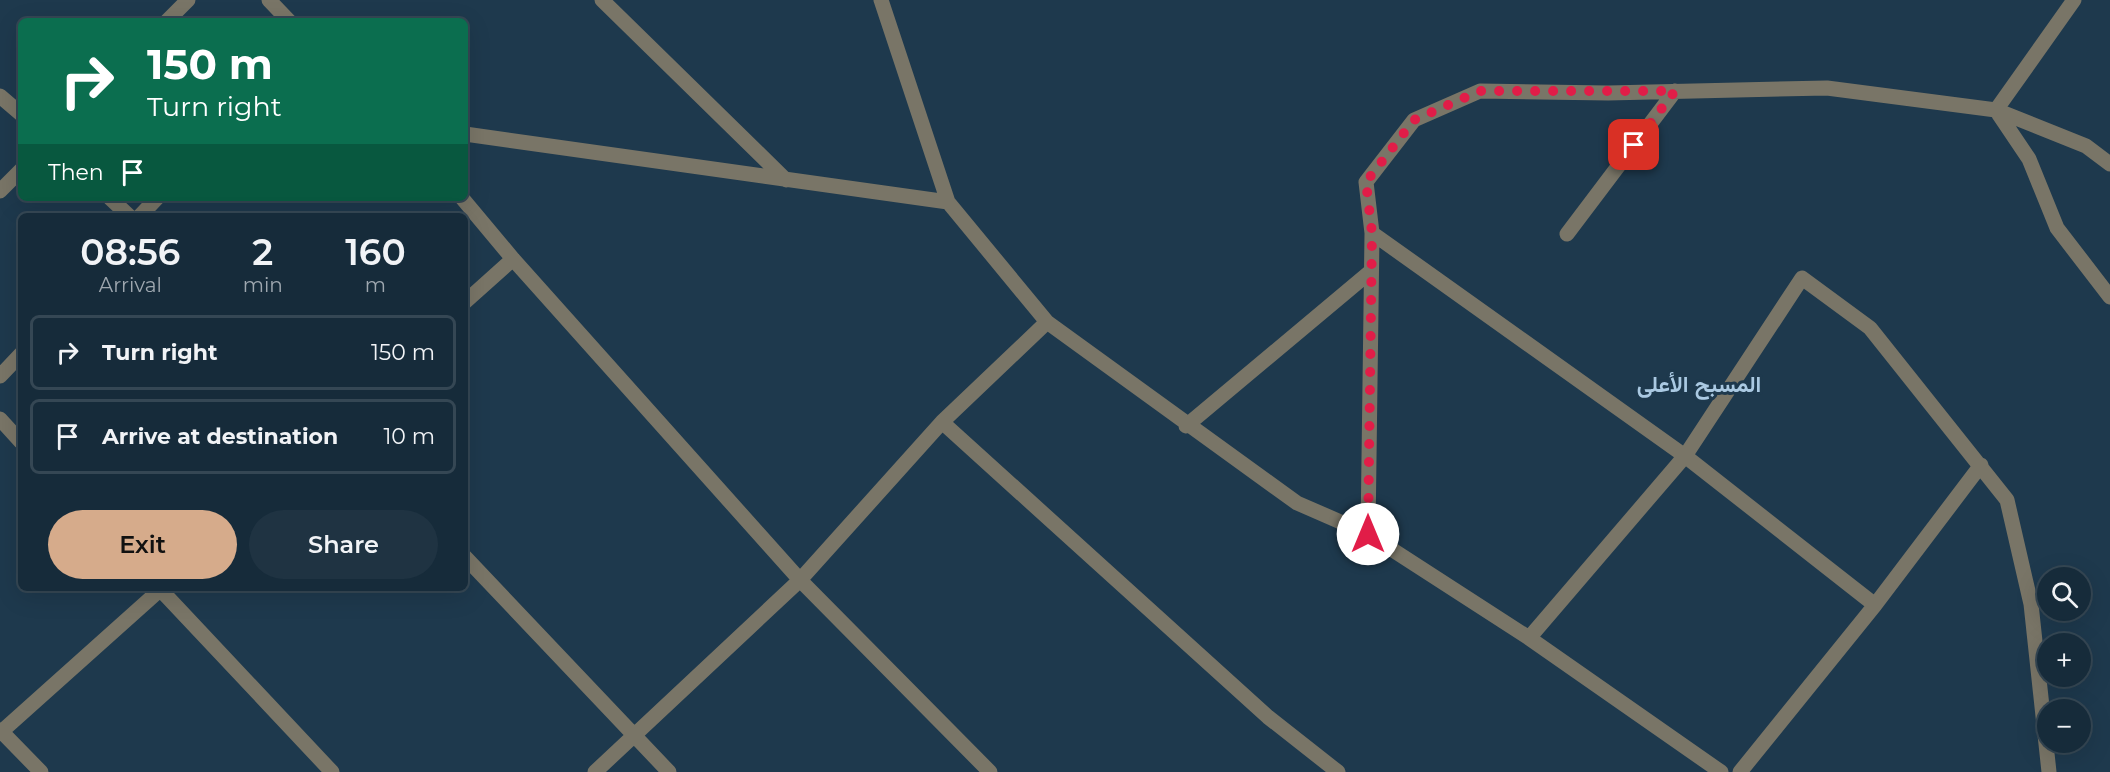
<!DOCTYPE html>
<html lang="en">
<head>
<meta charset="utf-8">
<style>
  body { margin:0; font-family:Montserrat,Vazirmatn,sans-serif; background:#1f3342; color:#f1f3f6; height:100vh; display:flex; flex-direction:column; font-size:22px; white-space:nowrap }
  * { box-sizing:border-box; margin:0 }
  p { font-size:20px; color:#9ea7af }
  .icon { flex:none; width:33px; height:33px; fill:none; stroke:currentColor; stroke-width:2; stroke-linecap:round; stroke-linejoin:round }
  .map { position:relative; flex:1; overflow:hidden }
  .drawer { position:absolute; left:18px; top:213px; width:450px; height:378px; display:flex; flex-direction:column; background:#162b3a; border-radius:9px; box-shadow:0 6px 24px #0002,0 0 0 2px #354754 }
  .drawer>* { flex:none }
  .top-card { position:absolute; left:18px; top:18px; width:450px; height:183px; border-radius:9px; box-shadow:0 6px 24px #0002,0 0 0 2px #354754; background:#0b6e4f; color:#fff; overflow:hidden }
  .buttons { position:absolute; left:2037px; top:567px; display:grid; gap:12px }
  .buttons a { display:grid; place-items:center; width:54px; height:54px; border-radius:50%; background:#162b3a; box-shadow:0 6px 24px #0002,0 0 0 2px #354754; font-size:30px }
  .pin { position:absolute; display:grid; place-items:center; width:51px; height:51px; color:#fff; margin:-26px; border-radius:12px; box-shadow:0 3px 9px #0006 }
  .me { position:absolute; width:66px; margin:-33px; rotate:0deg; stroke-linejoin:round; filter:drop-shadow(0 0 4px #0008) }
  .turn { display:flex; align-items:center; gap:21px; height:126px; padding:0 30px; font-size:27px }
  .turn .icon { width:78px; height:78px; stroke-width:2.5 }
  .turn b { display:block; font-size:42px; line-height:51px }
  .then { display:flex; align-items:center; height:57px; padding:0 30px; background:#0003; gap:12px; font-size:22px }
  .eta { display:flex; justify-content:space-evenly; align-items:center; height:102px; text-align:center }
  .eta b { font-size:36px; font-weight:600; line-height:42px }
  .button { display:flex; gap:12px; margin-top:auto; padding:12px 30px }
  .button a { flex:1; height:69px; border-radius:36px; background:#d6ab8b; color:#111; font-size:24px; font-weight:600; line-height:69px; text-align:center }
  .button a+a { background:#1f3342; color:#f1f3f6 }
  ul { padding:0; list-style:none }
  li { display:flex; align-items:center; gap:18px; height:75px; margin:0 12px 9px; padding:0 18px; border:3px solid #354754; border-radius:9px }
  li div { flex:1 }
  li b { display:block; font-size:22px }
  li em { font-style:normal }
  .map>svg:first-child { display:block }
  .lines { fill:none; stroke-linecap:round; stroke-linejoin:round }
  .minor { stroke:#797567; stroke-width:15 }
  .route { stroke:#e11d48; stroke-width:10; stroke-dasharray:0 18 }
  .labels { text-anchor:middle; stroke-width:6; stroke-linejoin:round; paint-order:stroke }
  .district-label { font-size:22px; font-weight:bold; fill:#aac9e2; stroke:#1e394d }
</style>
</head>
<body>
<div class="map">
<svg width="2110" height="772" viewBox="0 0 2110 772">
  <rect width="100%" height="100%" fill="#1e394d"/>
  <g class="lines">
    <path class="minor" d="M 269,0 L 289,21
      M 602,0 L 786,180
      M 881,0 L 948,202 L 1047,322 L 1297,503 L 1368,534 L 1529,638 L 1721,772
      M 2074,0 L 1996,110 L 2029,159 L 2057,228 L 2110,297
      M 167,21 L 188,0
      M 0,96 L 21,114
      M 465,134 L 948,202
      M 0,191 L 21,170
      M 110,198 L 129,216
      M 462,198 L 513,259 L 800,580 L 990,772
      M 140,216 L 157,198
      M 1372,233 L 1685,456 L 1875,605
      M 1567,234 L 1675,91
      M 465,302 L 513,259
      M 0,376 L 21,354
      M 0,419 L 21,442
      M 942,422 L 1268,717 L 1338,772
      M 1186,426 L 1370,272
      M 1368,534 L 1372,233 L 1366,182 L 1414,120 L 1480,91 L 1608,93 L 1827,88 L 1996,110 L 2086,146 L 2110,164
      M 465,557 L 669,772
      M 159,588 L 332,772
      M 1529,638 L 1685,456 L 1802,278 L 1870,328 L 2007,500 L 2031,604 L 2049,772
      M 0,730 L 41,772
      M 0,733 L 162,588
      M 595,772 L 800,580 L 942,422 L 1047,322
      M 1740,772 L 1875,605 L 1981,465"/>
  </g>
  <g class="lines">
    <path class="route" d="M 1368,534 L 1372,233 L 1366,182 L 1414,120 L 1480,91 L 1675,91 L 1634,145"/>
  </g>
  <g class="labels">
    <g class="district-label">
      <text x="1699" y="392">المسبح الأعلى</text>
    </g>
  </g>
</svg>
<div class="buttons">
<a><svg class="icon" aria-label="search" viewBox="0 0 24 24"><circle cx="10" cy="10" r="6"/><path d="M15 15l6 6"/></svg></a>
<a>+</a>
<a>−</a>
</div>
<div class="pin" style="left:1634px;top:145px;background:#d93025"><svg class="icon" aria-label="arrive" viewBox="0 0 24 24"><path d="M6 21V4h12l-3 4 3 4H6"/></svg></div>
<svg class="me" style="left:1368px;top:534px" viewBox="-20 -20 40 40"><circle r="19" fill="#fff"/><path d="M0-13L10 11 0 6-10 11z" fill="#e11d48"/></svg>
<div class="top-card">
<div class="turn"><svg class="icon" aria-label="right" viewBox="0 0 24 24"><path d="M7 20v-9h11M14 6l5 5-5 5"/></svg><div><b>150 m</b>Turn right</div></div>
<div class="then">Then<svg class="icon" aria-label="arrive" viewBox="0 0 24 24"><path d="M6 21V4h12l-3 4 3 4H6"/></svg></div>
</div>
<section class="drawer">
<div class="eta">
<div><b>08:56</b><p>Arrival</p></div>
<div><b>2</b><p>min</p></div>
<div><b>160</b><p>m</p></div>
</div>
<ul>
<li><svg class="icon" aria-label="right" viewBox="0 0 24 24"><path d="M7 20v-9h11M14 6l5 5-5 5"/></svg><div><b>Turn right</b></div><em>150 m</em></li>
<li><svg class="icon" aria-label="arrive" viewBox="0 0 24 24"><path d="M6 21V4h12l-3 4 3 4H6"/></svg><div><b>Arrive at destination</b></div><em>10 m</em></li>
</ul>
<div class="button"><a>Exit</a><a>Share</a></div>
</section>
</div>
</body>
</html>
